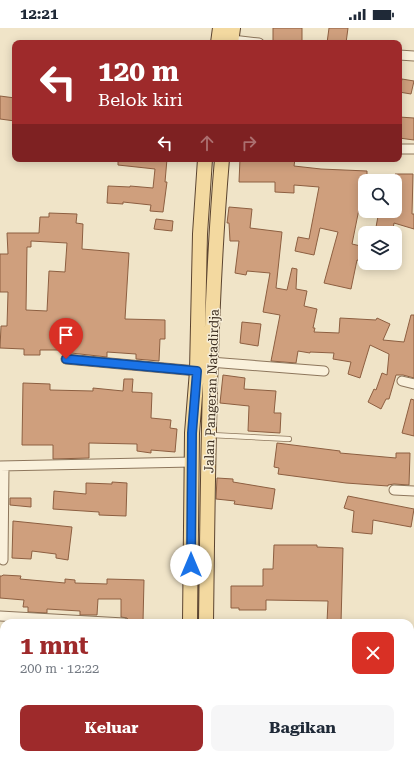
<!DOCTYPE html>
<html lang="id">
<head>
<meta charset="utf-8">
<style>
  body { margin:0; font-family:"Roboto Serif",serif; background:#f6f6f7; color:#1f2937; height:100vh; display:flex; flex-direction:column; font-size:15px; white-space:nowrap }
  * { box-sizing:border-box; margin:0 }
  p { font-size:13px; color:#747a83 }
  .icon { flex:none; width:22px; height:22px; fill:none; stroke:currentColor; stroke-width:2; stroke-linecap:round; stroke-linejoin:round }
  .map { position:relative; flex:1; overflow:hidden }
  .panel { position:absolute; left:0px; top:591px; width:414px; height:140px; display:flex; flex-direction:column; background:#fff; border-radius:12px 12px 0 0; box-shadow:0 2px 10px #0003 }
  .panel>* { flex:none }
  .guide { position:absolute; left:12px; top:12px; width:390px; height:122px; border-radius:8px; box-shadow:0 2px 10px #0003; background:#9e2a2b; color:#fff; overflow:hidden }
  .controls { position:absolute; left:358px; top:146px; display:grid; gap:8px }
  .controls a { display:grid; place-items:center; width:44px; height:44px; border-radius:8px; background:#fff; box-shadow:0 2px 10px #0003; font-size:20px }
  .pin { position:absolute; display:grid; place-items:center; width:34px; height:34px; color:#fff; margin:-41px -17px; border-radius:50% 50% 50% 0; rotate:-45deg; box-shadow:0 0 4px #0007 }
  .pin .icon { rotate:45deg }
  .me { position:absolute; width:44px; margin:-22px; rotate:0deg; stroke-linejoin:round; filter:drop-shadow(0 0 3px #0008) }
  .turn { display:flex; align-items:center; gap:14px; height:84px; padding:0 20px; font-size:18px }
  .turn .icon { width:52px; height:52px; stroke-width:2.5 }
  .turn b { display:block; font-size:28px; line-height:34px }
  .lanes { display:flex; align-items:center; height:38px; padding:0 20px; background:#0003; justify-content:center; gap:20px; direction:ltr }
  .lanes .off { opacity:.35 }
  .round { display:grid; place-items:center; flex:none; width:42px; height:42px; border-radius:8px; background:#f6f6f7 }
  .summary { display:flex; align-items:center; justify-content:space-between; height:68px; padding:0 20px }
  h1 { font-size:24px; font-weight:700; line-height:30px; color:#9e2a2b }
  .cta { display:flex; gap:8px; margin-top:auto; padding:8px 20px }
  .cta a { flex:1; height:46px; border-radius:8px; background:#9e2a2b; color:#fff; font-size:16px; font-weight:700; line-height:46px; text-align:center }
  .cta a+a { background:#f6f6f7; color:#1f2937 }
  .status { display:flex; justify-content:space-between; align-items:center; height:28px; padding:0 20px; background:#fff; direction:ltr }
  .status svg { height:11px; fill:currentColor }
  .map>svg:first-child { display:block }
  .building { fill:#cf9f7d; stroke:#8d5f41; fill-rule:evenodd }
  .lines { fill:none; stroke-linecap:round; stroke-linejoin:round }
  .service-casing { stroke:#8d765c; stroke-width:6 }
  .minor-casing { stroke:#8d765c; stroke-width:11 }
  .primary-casing { stroke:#5b4430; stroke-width:16 }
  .service { stroke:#faf1dc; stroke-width:4.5 }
  .minor { stroke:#faf1dc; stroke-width:9 }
  .primary { stroke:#f3d9a0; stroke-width:14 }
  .route-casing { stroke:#114b97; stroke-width:10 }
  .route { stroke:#1a73e8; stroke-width:7 }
  .labels { text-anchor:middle; stroke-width:3; stroke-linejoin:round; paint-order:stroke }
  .street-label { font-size:13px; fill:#3d2e20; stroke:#f7eed8 }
</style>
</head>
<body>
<div class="status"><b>12:21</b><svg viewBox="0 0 49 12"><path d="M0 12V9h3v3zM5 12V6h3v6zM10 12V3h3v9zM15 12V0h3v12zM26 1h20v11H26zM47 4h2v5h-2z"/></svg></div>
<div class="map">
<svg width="414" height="731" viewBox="0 0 414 731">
  <rect width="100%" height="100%" fill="#f0e4c8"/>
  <path class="building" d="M 273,0 L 302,0 L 302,15 L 273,14 Z
    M 329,0 L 348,0 L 346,15 L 327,15 Z
    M 402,51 L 414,53 L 411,66 L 399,64 Z
    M 0,68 L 15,70 L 15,93 L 0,91 Z
    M 399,89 L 414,90 L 414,112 L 399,110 Z
    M 118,131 L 167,131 L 165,154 L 167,154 L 163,184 L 150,183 L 151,177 L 123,174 L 123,176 L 107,175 L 108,158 L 130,159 L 130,158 L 153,160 L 155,141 L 118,137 Z
    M 240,131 L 295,131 L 294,138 L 321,141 L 367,143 L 367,153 L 365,153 L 365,166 L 362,166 L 352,216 L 365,219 L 365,234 L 357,232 L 351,261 L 324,255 L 338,204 L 320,200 L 314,227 L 295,223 L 298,209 L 309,211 L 319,159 L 294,157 L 294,165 L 275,164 L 275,154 L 239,154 Z
    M 395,146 L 413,146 L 412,186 L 414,186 L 414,201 L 394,195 L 393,201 L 376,199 L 379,183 L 395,183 Z
    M 229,179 L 252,181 L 250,200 L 282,204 L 276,260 L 287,262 L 292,240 L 297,241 L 296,261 L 307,263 L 304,278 L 317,281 L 313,300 L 315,300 L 314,304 L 339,305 L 340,290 L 376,292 L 377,290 L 390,296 L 383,312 L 404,314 L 411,287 L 414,287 L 414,350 L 403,347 L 396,347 L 389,371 L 386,371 L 381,381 L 368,374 L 374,361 L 376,362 L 382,345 L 387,347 L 389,326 L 370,317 L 360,350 L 348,346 L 351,334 L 333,331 L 334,325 L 310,324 L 310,325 L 298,323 L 296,335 L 271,333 L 280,287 L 263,284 L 270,245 L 247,243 L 246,247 L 235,245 L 239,213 L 230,213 L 229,195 L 227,195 Z
    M 49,185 L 77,186 L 76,195 L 83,196 L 82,221 L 129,225 L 125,291 L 165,292 L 165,311 L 160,311 L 159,333 L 136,331 L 136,326 L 107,324 L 107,329 L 71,325 L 71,322 L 40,322 L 40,327 L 24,327 L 24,321 L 0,320 L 1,298 L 7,298 L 8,264 L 0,264 L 0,226 L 8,226 L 7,205 L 39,205 L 40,189 L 49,189 ZM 31,213 L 67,215 L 65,244 L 49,243 L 47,283 L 26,282 L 27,219 L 31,219 Z
    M 156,191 L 173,193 L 172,203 L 154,201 Z
    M 242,294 L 261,296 L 258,318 L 240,315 Z
    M 223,347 L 245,350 L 244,361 L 276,363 L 274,385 L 281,385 L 280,405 L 248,403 L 249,378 L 220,375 Z
    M 124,351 L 133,351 L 132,364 L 152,365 L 151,390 L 171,392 L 170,400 L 177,401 L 175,424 L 151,422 L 151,425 L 137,423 L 137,416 L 89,415 L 89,430 L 53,431 L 53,417 L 22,417 L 23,355 L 50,356 L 50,362 L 93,363 L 93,360 L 123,363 Z
    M 411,371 L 414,372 L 414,408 L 402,405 Z
    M 277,415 L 340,423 L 340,425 L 396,430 L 396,425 L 410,425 L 409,457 L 394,456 L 388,457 L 388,458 L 346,455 L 278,446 L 279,440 L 274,439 Z
    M 217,450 L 233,451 L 233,454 L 275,461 L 272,481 L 234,476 L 235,473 L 216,471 Z
    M 112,454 L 127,455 L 126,488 L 99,487 L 99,484 L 53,481 L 54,463 L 86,466 L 86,455 L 112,456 Z
    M 348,468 L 414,481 L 411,499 L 373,492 L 372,506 L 352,504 L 354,483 L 344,480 Z
    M 10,470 L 31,470 L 31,479 L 10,477 Z
    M 13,493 L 72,499 L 68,532 L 56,530 L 56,526 L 32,523 L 31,531 L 12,530 Z
    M 274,517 L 317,517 L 317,519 L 343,520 L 341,595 L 327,594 L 328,573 L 266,572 L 266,582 L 239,582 L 239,580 L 231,580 L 231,558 L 263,558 L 263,541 L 273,541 Z
    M 3,547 L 21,548 L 20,551 L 65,555 L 65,551 L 75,552 L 75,555 L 107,556 L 107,551 L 144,552 L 143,594 L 130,594 L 127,590 L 121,589 L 121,571 L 98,571 L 97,587 L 80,587 L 80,583 L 47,581 L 47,585 L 28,584 L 28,579 L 23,579 L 24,572 L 0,570 L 0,548 L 2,548 Z"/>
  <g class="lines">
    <defs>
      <path id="service" d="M 211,407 L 289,411
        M 410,692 L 411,703
        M 410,702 L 413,714 L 413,731
        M 147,731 L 147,727
        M 279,731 L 279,727"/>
      <path id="minor" d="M 232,12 L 259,15
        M 399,27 L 414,28
        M 399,121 L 414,121
        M 66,331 L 197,343
        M 210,334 L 324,343
        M 402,353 L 414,356
        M 0,438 L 192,434
        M 394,462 L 414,463
        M 3,532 L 4,438
        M 0,588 L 124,595
        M 410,670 L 414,672"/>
      <path id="primary" d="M 218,15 L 220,0
        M 231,15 L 233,0
        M 190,595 L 192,405 L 197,343 L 200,206 L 205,131
        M 206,595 C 208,440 209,285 222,131
        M 186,731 L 187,727
        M 203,731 L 203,727"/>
    </defs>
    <use href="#service" class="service-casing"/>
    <use href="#minor" class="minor-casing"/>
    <use href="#primary" class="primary-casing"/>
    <use href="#service" class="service"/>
    <use href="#minor" class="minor"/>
    <use href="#primary" class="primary"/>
  </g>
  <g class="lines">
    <defs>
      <path id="route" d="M 66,331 L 197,343 L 192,405 L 191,537"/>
    </defs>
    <use href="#route" class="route-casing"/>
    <use href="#route" class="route"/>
  </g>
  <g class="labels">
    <g class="street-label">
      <text transform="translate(211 363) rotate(-88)" y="5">Jalan Pangeran Natadirdja</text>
    </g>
  </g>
</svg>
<div class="controls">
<a><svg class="icon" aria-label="search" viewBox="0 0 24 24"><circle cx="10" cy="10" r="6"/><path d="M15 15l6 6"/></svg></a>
<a><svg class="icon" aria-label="layers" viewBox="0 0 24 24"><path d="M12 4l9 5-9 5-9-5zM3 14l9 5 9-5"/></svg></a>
</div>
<div class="pin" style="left:66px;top:331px;background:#d93025"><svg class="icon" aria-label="arrive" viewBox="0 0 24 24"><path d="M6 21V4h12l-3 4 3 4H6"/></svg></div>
<svg class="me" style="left:191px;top:537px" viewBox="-20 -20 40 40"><circle r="19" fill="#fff"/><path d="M0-13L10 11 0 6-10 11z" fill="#1a73e8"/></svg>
<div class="guide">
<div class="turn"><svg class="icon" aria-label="left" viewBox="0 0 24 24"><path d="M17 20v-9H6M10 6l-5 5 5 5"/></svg><div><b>120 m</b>Belok kiri</div></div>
<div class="lanes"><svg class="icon" aria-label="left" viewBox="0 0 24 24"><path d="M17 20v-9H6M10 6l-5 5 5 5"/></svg><svg class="icon off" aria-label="ahead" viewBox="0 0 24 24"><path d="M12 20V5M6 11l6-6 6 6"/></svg><svg class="icon off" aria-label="right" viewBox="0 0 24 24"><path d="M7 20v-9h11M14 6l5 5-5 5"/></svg></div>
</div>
<section class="panel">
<div class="summary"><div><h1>1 mnt</h1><p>200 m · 12:22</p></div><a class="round" style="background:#d93025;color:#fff"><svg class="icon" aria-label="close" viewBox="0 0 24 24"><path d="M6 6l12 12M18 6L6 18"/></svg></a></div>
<div class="cta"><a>Keluar</a><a>Bagikan</a></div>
</section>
</div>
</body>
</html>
